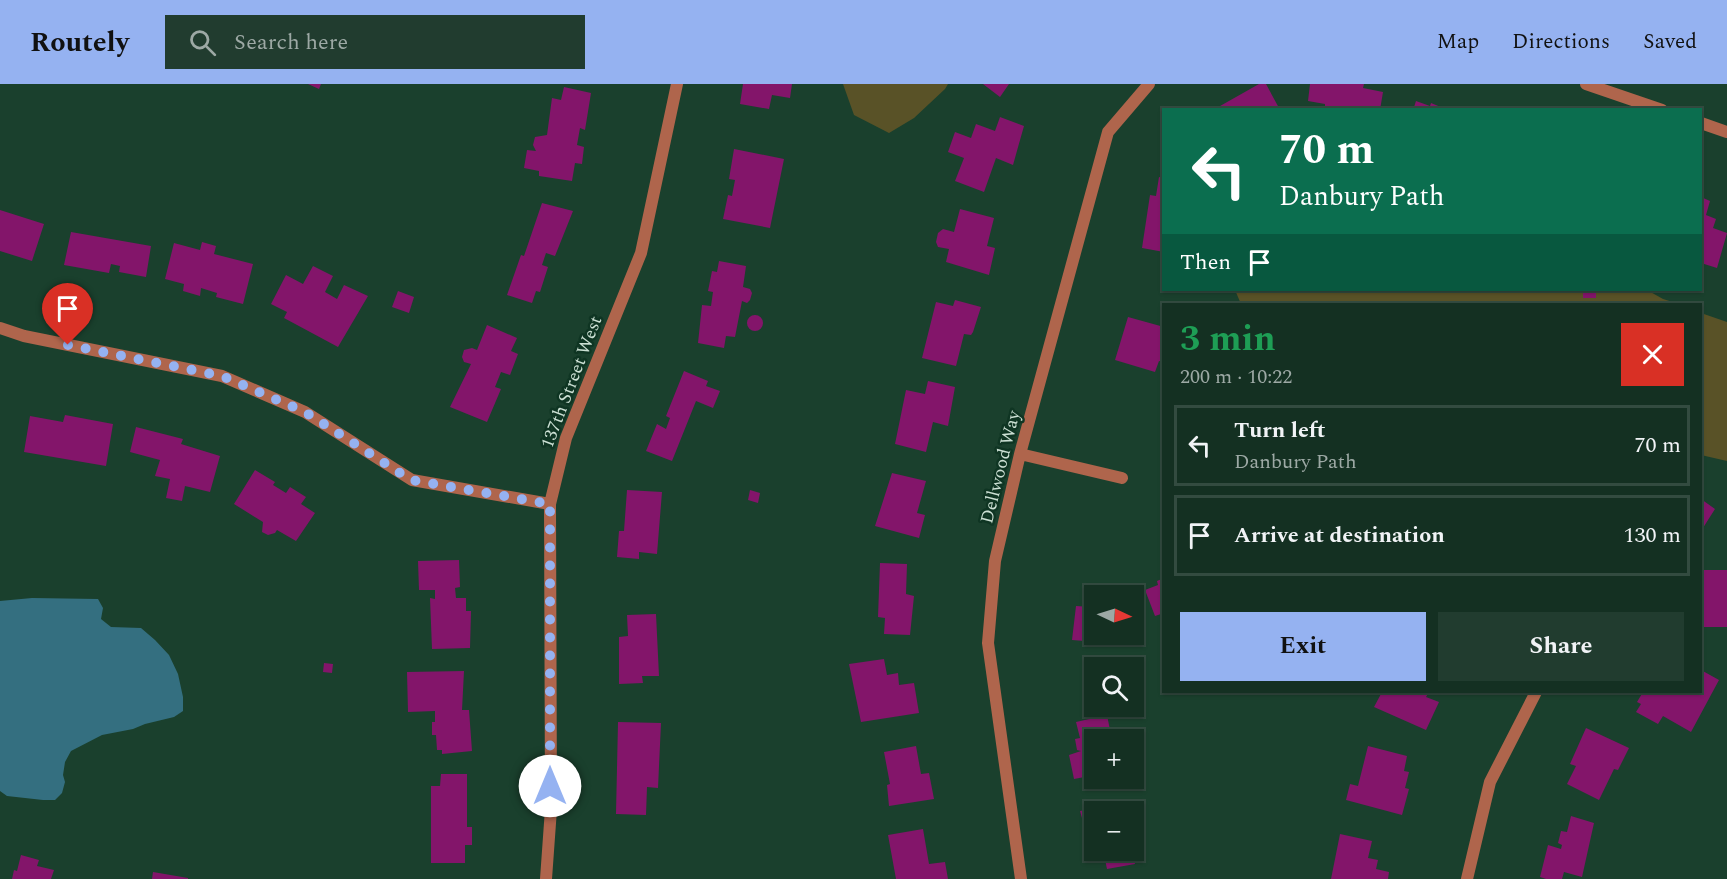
<!DOCTYPE html>
<html lang="en">
<head>
<meta charset="utf-8">
<style>
  body { margin:0; font-family:Spectral,serif; background:#213c2f; color:#f1f3f6; height:100vh; display:flex; flex-direction:column; font-size:22px; white-space:nowrap }
  * { box-sizing:border-box; margin:0 }
  p { font-size:20px; color:#9da9a5 }
  .icon { flex:none; width:33px; height:33px; fill:none; stroke:currentColor; stroke-width:2; stroke-linecap:round; stroke-linejoin:round }
  .map { position:relative; flex:1; overflow:hidden }
  .drawer { position:absolute; left:1162px; top:219px; width:540px; height:390px; display:flex; flex-direction:column; background:#143022; border-radius:0px; box-shadow:0 2px 4px #0004,0 0 0 2px #334b40 }
  .drawer>* { flex:none }
  .guide { position:absolute; left:1162px; top:24px; width:540px; height:183px; border-radius:0px; box-shadow:0 2px 4px #0004,0 0 0 2px #334b40; background:#0b6e4f; color:#fff; overflow:hidden }
  .needle { width:39px; rotate:94deg }
  .tools { position:absolute; left:1084px; top:501px; display:grid; gap:12px }
  .tools a { display:grid; place-items:center; width:60px; height:60px; border-radius:0px; background:#143022; box-shadow:0 2px 4px #0004,0 0 0 2px #334b40; font-size:30px }
  .pin { position:absolute; display:grid; place-items:center; width:51px; height:51px; color:#fff; margin:-62px -26px; border-radius:50% 50% 50% 0; rotate:-45deg; box-shadow:0 0 6px #0007 }
  .pin .icon { rotate:45deg }
  .me { position:absolute; width:66px; margin:-33px; rotate:0deg; stroke-linejoin:round; filter:drop-shadow(0 0 4px #0008) }
  .turn { display:flex; align-items:center; gap:21px; height:126px; padding:0 18px; font-size:27px }
  .turn .icon { width:78px; height:78px; stroke-width:2.5 }
  .turn b { display:block; font-size:42px; line-height:51px }
  .then { display:flex; align-items:center; height:57px; padding:0 18px; background:#0003; gap:12px; font-size:22px }
  .round { display:grid; place-items:center; flex:none; width:63px; height:63px; border-radius:0px; background:#213c2f }
  .overview { display:flex; align-items:center; justify-content:space-between; height:102px; padding:0 18px }
  h1 { font-size:36px; font-weight:700; line-height:45px; color:#1e9e55 }
  .action { display:flex; gap:12px; margin-top:auto; padding:12px 18px }
  .action a { flex:1; height:69px; border-radius:0px; background:#95b2f1; color:#111; font-size:24px; font-weight:700; line-height:69px; text-align:center }
  .action a+a { background:#213c2f; color:#f1f3f6 }
  ul { padding:0; list-style:none }
  li { display:flex; align-items:center; gap:18px; height:81px; margin:0 12px 9px; padding:0 6px; border:3px solid #334b40; border-radius:0px }
  li div { flex:1 }
  li b { display:block; font-size:22px }
  li em { font-style:normal }
  header { display:flex; align-items:center; gap:36px; box-sizing:border-box; height:84px; padding:0 30px; background:#95b2f1; color:#111 }
  header strong { font-size:28px }
  nav { display:flex; gap:33px; margin-inline-start:auto; font-size:21px }
  .search { width:420px; height:54px; background:#213c2f; display:flex; align-items:center; gap:15px; box-sizing:border-box; padding:0 21px; border-radius:0px; color:#9da9a5; font-size:22px }
  .map>svg:first-child { display:block }
  .green { fill:#595227 }
  .water { fill:#346f80 }
  .building { fill:#83156a }
  .lines { fill:none; stroke-linecap:round; stroke-linejoin:round }
  .minor { stroke:#af654c; stroke-width:12 }
  .route { stroke:#95b2f1; stroke-width:10; stroke-dasharray:0 18 }
  .labels { text-anchor:middle; stroke-width:5; stroke-linejoin:round; paint-order:stroke }
  .street-label { font-size:18px; fill:#cce0d4; stroke:#0f3523 }
</style>
</head>
<body>
<header>
<strong>Routely</strong>
<div class="search"><svg class="icon" aria-label="search" viewBox="0 0 24 24"><circle cx="10" cy="10" r="6"/><path d="M15 15l6 6"/></svg>Search here</div>
<nav><a>Map</a><a>Directions</a><a>Saved</a></nav>
</header>
<div class="map">
<svg width="1727" height="795" viewBox="0 0 1727 795">
  <rect width="100%" height="100%" fill="#1a402d"/>
  <path class="green" d="M 843,0 L 948,0 L 945,5 L 914,34 L 889,49 L 854,31 Z
    M 1235,206 L 1647,206 L 1663,215 L 1679,220 L 1241,220 Z
    M 1701,229 L 1727,238 L 1727,377 L 1701,371 Z"/>
  <path class="water" d="M 32,514 L 98,515 L 103,524 L 101,535 L 111,543 L 141,544 L 155,556 L 169,571 L 178,590 L 183,613 L 183,627 L 174,633 L 145,640 L 133,645 L 102,651 L 71,667 L 65,678 L 63,691 L 65,698 L 62,709 L 55,716 L 43,716 L 7,712 L 0,707 L 0,517 Z"/>
  <path class="building" d="M 308,0 L 321,0 L 319,5 Z
    M 743,0 L 792,0 L 790,14 L 772,11 L 769,25 L 740,20 Z
    M 983,0 L 1009,0 L 1000,13 Z
    M 1259,0 L 1266,0 L 1279,24 L 1277,26 L 1213,26 Z
    M 1310,0 L 1364,0 L 1363,4 L 1383,8 L 1380,26 L 1325,26 L 1325,20 L 1308,17 Z
    M 564,3 L 591,9 L 585,46 L 580,44 L 577,61 L 584,63 L 582,80 L 575,79 L 572,97 L 539,92 L 539,87 L 524,84 L 527,66 L 536,67 L 533,61 L 535,53 L 547,51 L 552,14 L 561,16 Z
    M 1416,17 L 1430,22 L 1431,19 L 1448,26 L 1413,26 Z
    M 1000,33 L 1024,42 L 1013,81 L 996,74 L 984,108 L 955,97 L 964,74 L 948,68 L 955,48 L 971,54 L 976,40 L 995,47 Z
    M 734,65 L 784,75 L 770,144 L 723,135 L 728,111 L 732,112 L 735,96 L 729,95 Z
    M 1159,93 L 1164,94 L 1164,168 L 1142,164 L 1150,111 L 1156,112 Z
    M 1701,113 L 1710,117 L 1706,131 L 1716,135 L 1713,144 L 1727,149 L 1717,184 L 1701,179 L 1703,174 L 1701,173 Z
    M 542,119 L 573,127 L 555,172 L 546,169 L 542,181 L 548,183 L 540,208 L 536,207 L 532,219 L 507,211 L 521,171 L 524,172 Z
    M 960,125 L 994,134 L 987,162 L 995,164 L 989,191 L 946,178 L 949,165 L 938,163 L 936,158 L 938,149 L 943,145 L 954,148 Z
    M 0,126 L 44,140 L 32,177 L 0,167 Z
    M 71,148 L 151,162 L 146,193 L 119,188 L 120,182 L 111,180 L 109,189 L 64,181 Z
    M 202,158 L 216,162 L 214,170 L 253,180 L 243,220 L 216,213 L 217,209 L 201,204 L 200,212 L 183,207 L 184,200 L 165,195 L 174,159 L 200,166 Z
    M 719,177 L 746,182 L 743,203 L 750,205 L 752,209 L 750,216 L 747,219 L 742,217 L 735,253 L 726,252 L 724,264 L 698,259 L 702,221 L 711,222 L 713,208 L 708,207 L 712,187 L 717,188 Z
    M 313,182 L 333,192 L 325,208 L 337,215 L 344,201 L 368,212 L 338,263 L 284,234 L 287,228 L 271,220 L 286,191 L 303,200 Z
    M 1583,206 L 1596,206 L 1596,214 L 1583,214 Z
    M 398,207 L 414,213 L 409,229 L 392,223 Z
    M 955,216 L 981,223 L 973,248 L 971,251 L 964,250 L 956,282 L 922,274 L 936,218 L 953,222 Z
    M747 239a8 8 0 1 1 16 0a8 8 0 1 1-16 0Z
    M 1128,233 L 1164,243 L 1164,278 L 1159,277 L 1155,288 L 1115,276 Z
    M 487,241 L 517,254 L 511,267 L 518,270 L 510,291 L 501,288 L 495,303 L 501,305 L 487,338 L 450,323 L 471,280 L 464,278 L 462,273 L 464,266 L 472,264 L 477,266 Z
    M 684,287 L 708,297 L 706,302 L 720,307 L 713,324 L 696,317 L 672,377 L 646,367 L 657,340 L 666,345 L 670,334 L 666,332 Z
    M 928,297 L 955,303 L 948,342 L 933,338 L 926,368 L 895,360 L 906,306 L 925,310 Z
    M 65,331 L 113,340 L 106,382 L 24,368 L 30,332 L 63,338 Z
    M 136,343 L 183,355 L 181,360 L 220,372 L 210,408 L 185,402 L 182,417 L 166,414 L 170,395 L 155,392 L 160,376 L 130,368 Z
    M 255,386 L 275,398 L 273,401 L 286,409 L 290,403 L 306,413 L 301,420 L 315,429 L 296,457 L 277,446 L 275,449 L 268,451 L 262,448 L 263,438 L 234,420 Z
    M 892,389 L 926,397 L 917,429 L 925,431 L 919,454 L 875,442 Z
    M 627,406 L 662,408 L 657,470 L 639,468 L 639,475 L 617,473 L 619,447 L 624,447 Z
    M 750,406 L 760,409 L 758,419 L 748,416 Z
    M 1701,415 L 1715,425 L 1701,447 Z
    M 459,476 L 460,503 L 455,504 L 456,514 L 466,514 L 466,527 L 471,527 L 470,564 L 432,565 L 430,514 L 435,515 L 435,506 L 419,506 L 418,477 Z
    M 880,479 L 907,480 L 906,510 L 914,512 L 910,551 L 884,550 L 885,534 L 878,533 Z
    M 1701,486 L 1727,486 L 1727,543 L 1701,543 Z
    M 1164,494 L 1164,529 L 1155,532 L 1145,506 L 1158,501 L 1157,497 Z
    M 1100,499 L 1129,501 L 1128,512 L 1099,512 Z
    M 1092,514 L 1095,514 L 1095,550 L 1125,550 L 1124,560 L 1072,556 L 1076,522 L 1092,523 Z
    M 656,530 L 659,592 L 642,592 L 643,599 L 619,600 L 619,553 L 628,552 L 627,531 Z
    M 884,575 L 887,591 L 898,589 L 899,601 L 914,599 L 919,629 L 861,638 L 849,580 Z
    M 324,579 L 333,580 L 332,589 L 323,588 Z
    M 1701,586 L 1719,596 L 1691,648 L 1663,632 L 1658,640 L 1636,628 L 1641,620 L 1637,618 L 1643,608 L 1701,608 Z
    M 464,587 L 462,626 L 469,626 L 472,667 L 442,670 L 442,666 L 437,666 L 436,651 L 432,651 L 432,638 L 435,638 L 435,627 L 408,628 L 407,588 Z
    M 1382,608 L 1429,608 L 1426,613 L 1439,618 L 1426,646 L 1374,623 Z
    M 1107,631 L 1112,656 L 1095,656 L 1095,691 L 1074,695 L 1069,671 L 1081,667 L 1077,666 L 1075,655 L 1080,654 L 1076,638 Z
    M 618,638 L 661,639 L 658,704 L 647,703 L 646,731 L 616,730 Z
    M 1586,644 L 1629,664 L 1618,686 L 1614,685 L 1599,716 L 1567,700 L 1576,682 L 1570,680 Z
    M 916,662 L 921,690 L 929,689 L 934,715 L 889,722 L 887,701 L 890,700 L 884,668 Z
    M 1368,662 L 1407,672 L 1404,687 L 1409,688 L 1405,704 L 1409,705 L 1402,731 L 1346,716 L 1350,700 L 1358,702 Z
    M 441,690 L 467,690 L 467,743 L 472,743 L 472,761 L 465,761 L 465,779 L 431,779 L 431,702 L 440,702 Z
    M 1125,719 L 1126,728 L 1095,728 L 1095,765 L 1091,766 L 1080,727 Z
    M 1571,732 L 1594,739 L 1582,793 L 1564,788 L 1562,795 L 1546,795 L 1540,793 L 1548,761 L 1561,765 L 1562,761 L 1558,759 L 1561,747 L 1567,748 Z
    M 923,745 L 929,780 L 945,778 L 948,795 L 896,795 L 888,751 Z
    M 1340,750 L 1372,757 L 1368,774 L 1378,776 L 1376,785 L 1389,788 L 1388,795 L 1331,795 Z
    M 1103,766 L 1132,766 L 1135,780 L 1107,785 Z
    M 21,771 L 39,776 L 37,782 L 54,786 L 51,795 L 12,795 L 14,786 L 17,787 Z
    M 153,788 L 188,794 L 188,795 L 152,795 Z"/>
  <g class="lines">
    <path class="minor" d="M 1586,0 L 1662,26
      M 1701,39 L 1727,48
      M 0,244 L 24,252 L 222,292 L 305,328 L 412,396 L 550,420
      M 1020,370 L 1122,394
      M 546,795 L 551,725 L 550,420 L 566,354 L 641,169 L 677,0
      M 1021,795 L 988,559 L 995,477 L 1020,370 L 1108,48 L 1149,0
      M 1467,795 L 1490,698 L 1536,608"/>
  </g>
  <g class="lines">
    <path class="route" d="M 68,261 L 222,292 L 305,328 L 411,396 L 550,420 L 550,702"/>
  </g>
  <g class="labels">
    <g class="street-label">
      <text transform="translate(571 298) rotate(-69)" y="6">137th Street West</text>
      <text transform="translate(1000 383) rotate(-76)" y="6">Dellwood Way</text>
    </g>
  </g>
</svg>
<div class="tools">
<a><svg class="needle" viewBox="-14 -14 28 28"><path d="M0-13l5 13h-10z" fill="#e53935"/><path d="M0 13l5-13h-10z" fill="#9da9a5"/></svg></a>
<a><svg class="icon" aria-label="search" viewBox="0 0 24 24"><circle cx="10" cy="10" r="6"/><path d="M15 15l6 6"/></svg></a>
<a>+</a>
<a>−</a>
</div>
<div class="pin" style="left:68px;top:261px;background:#d93025"><svg class="icon" aria-label="arrive" viewBox="0 0 24 24"><path d="M6 21V4h12l-3 4 3 4H6"/></svg></div>
<svg class="me" style="left:550px;top:702px" viewBox="-20 -20 40 40"><circle r="19" fill="#fff"/><path d="M0-13L10 11 0 6-10 11z" fill="#95b2f1"/></svg>
<div class="guide">
<div class="turn"><svg class="icon" aria-label="left" viewBox="0 0 24 24"><path d="M17 20v-9H6M10 6l-5 5 5 5"/></svg><div><b>70 m</b>Danbury Path</div></div>
<div class="then">Then<svg class="icon" aria-label="arrive" viewBox="0 0 24 24"><path d="M6 21V4h12l-3 4 3 4H6"/></svg></div>
</div>
<section class="drawer">
<div class="overview"><div><h1>3 min</h1><p>200 m · 10:22</p></div><a class="round" style="background:#d93025;color:#fff"><svg class="icon" aria-label="close" viewBox="0 0 24 24"><path d="M6 6l12 12M18 6L6 18"/></svg></a></div>
<ul>
<li><svg class="icon" aria-label="left" viewBox="0 0 24 24"><path d="M17 20v-9H6M10 6l-5 5 5 5"/></svg><div><b>Turn left</b><p>Danbury Path</p></div><em>70 m</em></li>
<li><svg class="icon" aria-label="arrive" viewBox="0 0 24 24"><path d="M6 21V4h12l-3 4 3 4H6"/></svg><div><b>Arrive at destination</b></div><em>130 m</em></li>
</ul>
<div class="action"><a>Exit</a><a>Share</a></div>
</section>
</div>
</body>
</html>
